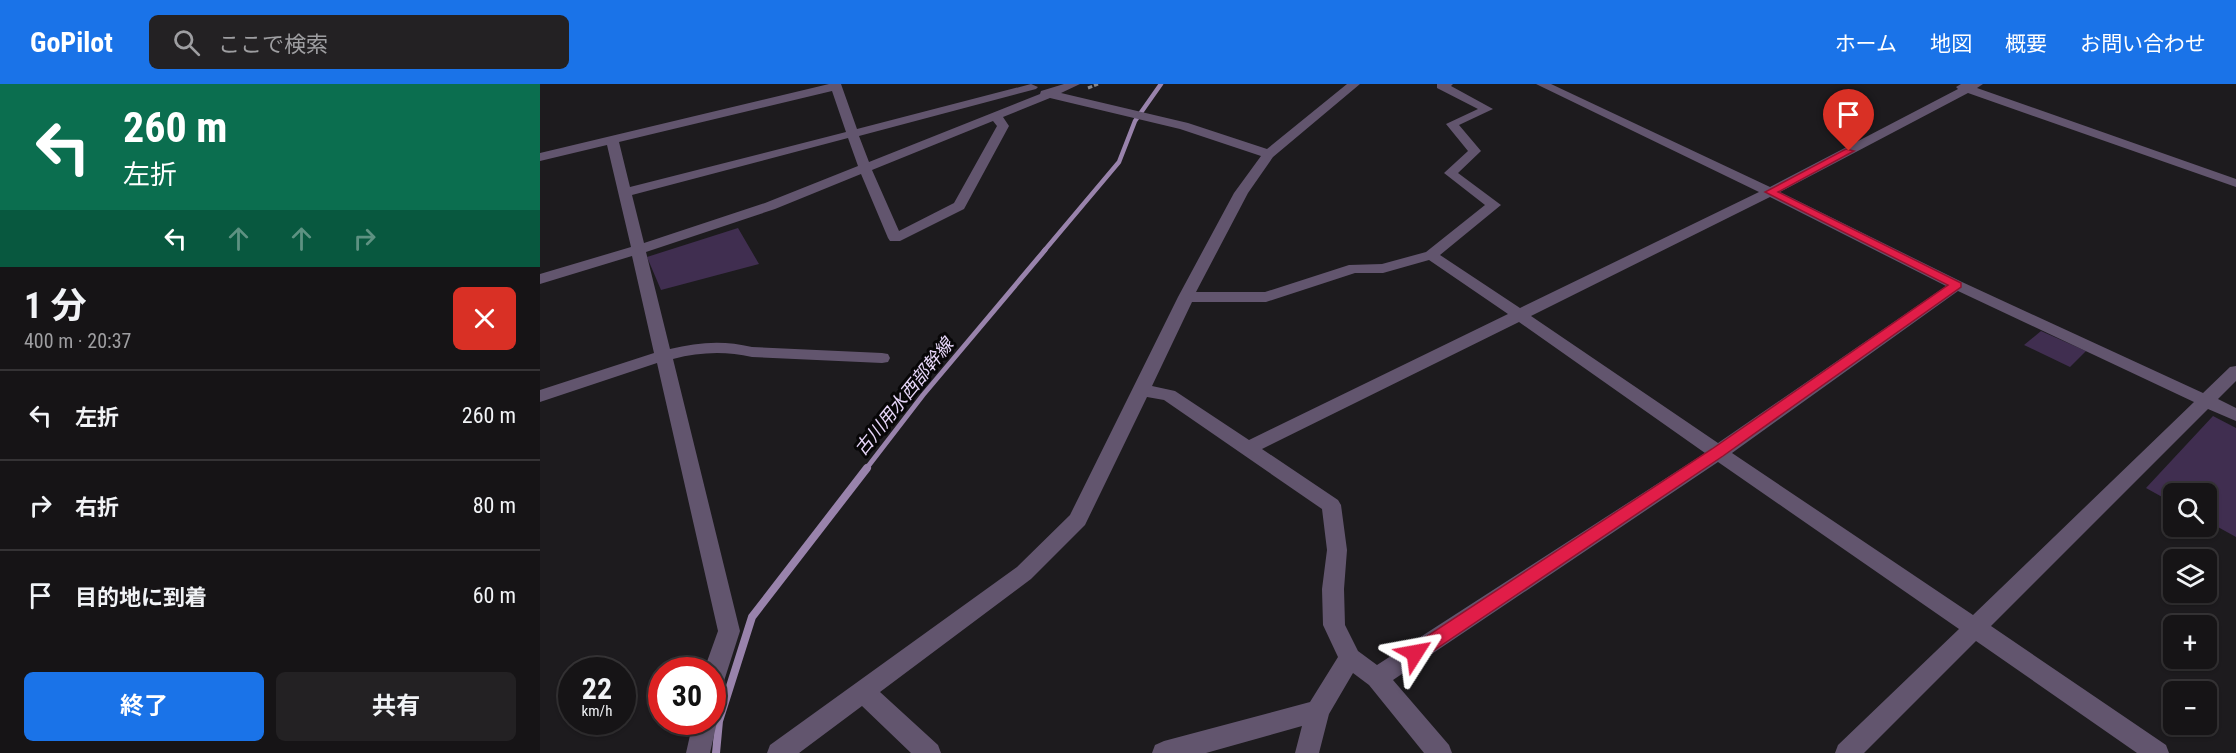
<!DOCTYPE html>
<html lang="ja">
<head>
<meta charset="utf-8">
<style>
  body { margin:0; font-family:"Roboto Condensed","Noto Sans JP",sans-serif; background:#232123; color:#f1f3f6; height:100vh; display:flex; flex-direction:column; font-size:22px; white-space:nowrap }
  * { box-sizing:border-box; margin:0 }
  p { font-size:20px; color:#9e9ea1 }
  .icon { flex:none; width:33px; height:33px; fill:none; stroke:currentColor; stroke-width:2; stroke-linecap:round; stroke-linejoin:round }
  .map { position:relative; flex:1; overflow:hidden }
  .drawer { display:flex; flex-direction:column; background:#161416; width:540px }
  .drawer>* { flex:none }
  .hud { background:#0b6e4f; color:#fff; overflow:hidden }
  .controls { position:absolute; left:1623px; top:399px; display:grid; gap:12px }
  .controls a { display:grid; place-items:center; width:54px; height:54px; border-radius:9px; background:#161416; box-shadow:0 2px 4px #0004,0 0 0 2px #353335; font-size:30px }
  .speed { position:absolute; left:18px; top:573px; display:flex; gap:12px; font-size:30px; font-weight:700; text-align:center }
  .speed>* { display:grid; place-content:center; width:78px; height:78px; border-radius:50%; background:#161416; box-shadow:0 2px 4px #0004,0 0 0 2px #353335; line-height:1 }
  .speed small { font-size:15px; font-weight:400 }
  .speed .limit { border:9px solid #d22; background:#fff; color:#111 }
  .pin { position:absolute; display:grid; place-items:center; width:51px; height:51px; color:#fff; margin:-62px -26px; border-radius:50% 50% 50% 0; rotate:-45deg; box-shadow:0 0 6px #0007 }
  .pin .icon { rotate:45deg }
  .me { position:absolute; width:66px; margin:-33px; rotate:56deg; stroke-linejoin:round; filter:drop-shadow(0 0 4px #0008) }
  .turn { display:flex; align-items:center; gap:21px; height:126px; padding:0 24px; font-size:27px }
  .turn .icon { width:78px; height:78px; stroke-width:2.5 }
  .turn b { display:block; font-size:42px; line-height:51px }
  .lanes { display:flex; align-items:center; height:57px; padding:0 24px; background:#0003; justify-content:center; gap:30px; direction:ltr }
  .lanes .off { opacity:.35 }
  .round { display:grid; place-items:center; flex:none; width:63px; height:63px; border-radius:9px; background:#232123 }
  .headline { display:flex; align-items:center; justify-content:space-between; height:102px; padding:0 24px }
  h1 { font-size:36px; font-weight:700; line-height:45px }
  .primary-button { display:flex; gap:12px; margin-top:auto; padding:12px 24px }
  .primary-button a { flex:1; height:69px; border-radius:9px; background:#1a73e8; color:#fff; font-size:24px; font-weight:700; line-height:69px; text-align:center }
  .primary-button a+a { background:#232123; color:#f1f3f6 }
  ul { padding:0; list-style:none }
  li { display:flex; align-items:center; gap:18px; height:90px; padding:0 24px; border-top:2px solid #353335 }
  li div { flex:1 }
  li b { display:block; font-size:22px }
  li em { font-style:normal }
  header { display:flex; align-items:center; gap:36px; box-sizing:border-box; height:84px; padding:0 30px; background:#1a73e8; color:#fff }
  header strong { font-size:28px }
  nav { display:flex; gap:33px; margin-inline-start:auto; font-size:21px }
  .search { width:420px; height:54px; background:#232123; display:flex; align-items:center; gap:15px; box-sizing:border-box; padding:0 21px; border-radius:9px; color:#9e9ea1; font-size:22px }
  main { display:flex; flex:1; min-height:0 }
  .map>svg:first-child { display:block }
  .green { fill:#402e50 }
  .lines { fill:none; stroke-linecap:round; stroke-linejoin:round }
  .stream-far2 { stroke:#9983ac; stroke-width:4.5 }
  .stream-far1 { stroke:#9983ac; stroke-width:5 }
  .stream { stroke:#9983ac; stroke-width:8 }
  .path { stroke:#888689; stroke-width:3; stroke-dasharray:4.5 2; stroke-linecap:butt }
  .minor { fill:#62556e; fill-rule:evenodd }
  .route { fill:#e11d48; stroke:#92132f; stroke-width:1.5 }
  .labels { text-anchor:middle; stroke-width:6; stroke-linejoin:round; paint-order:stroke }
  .water-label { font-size:18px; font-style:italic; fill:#e8d7fa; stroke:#070607 }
</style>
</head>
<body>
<header>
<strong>GoPilot</strong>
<div class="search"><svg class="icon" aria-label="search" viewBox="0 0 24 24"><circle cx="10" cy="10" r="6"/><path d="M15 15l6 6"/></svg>ここで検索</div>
<nav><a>ホーム</a><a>地図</a><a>概要</a><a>お問い合わせ</a></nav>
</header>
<main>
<section class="drawer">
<div class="hud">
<div class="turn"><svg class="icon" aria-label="left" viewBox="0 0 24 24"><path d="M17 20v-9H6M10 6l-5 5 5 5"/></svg><div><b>260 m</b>左折</div></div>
<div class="lanes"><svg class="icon" aria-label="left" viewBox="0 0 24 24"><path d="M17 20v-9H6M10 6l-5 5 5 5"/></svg><svg class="icon off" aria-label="ahead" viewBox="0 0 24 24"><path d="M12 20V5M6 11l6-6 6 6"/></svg><svg class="icon off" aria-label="ahead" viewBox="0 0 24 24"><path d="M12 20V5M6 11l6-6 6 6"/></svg><svg class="icon off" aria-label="right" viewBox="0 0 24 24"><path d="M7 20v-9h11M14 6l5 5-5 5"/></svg></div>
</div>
<div class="headline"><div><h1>1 分</h1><p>400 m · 20:37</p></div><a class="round" style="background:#d93025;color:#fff"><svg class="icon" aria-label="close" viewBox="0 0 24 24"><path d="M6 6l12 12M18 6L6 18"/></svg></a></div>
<ul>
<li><svg class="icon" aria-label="left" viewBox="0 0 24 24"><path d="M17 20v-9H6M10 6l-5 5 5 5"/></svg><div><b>左折</b></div><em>260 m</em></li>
<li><svg class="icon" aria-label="right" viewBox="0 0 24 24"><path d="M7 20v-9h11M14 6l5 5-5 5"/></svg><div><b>右折</b></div><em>80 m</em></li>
<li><svg class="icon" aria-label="arrive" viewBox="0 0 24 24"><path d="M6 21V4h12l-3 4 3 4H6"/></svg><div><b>目的地に到着</b></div><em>60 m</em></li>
</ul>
<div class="primary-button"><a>終了</a><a>共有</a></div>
</section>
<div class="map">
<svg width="1696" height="669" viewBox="0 0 1696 669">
  <rect width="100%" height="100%" fill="#1d1b1e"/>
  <path class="green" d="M 198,144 L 219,180 L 121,206 L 107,173 Z
    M 1501,247 L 1546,267 L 1530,283 L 1484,261 Z
    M 1673,332 L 1696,344 L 1696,453 L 1667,437 L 1666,410 L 1634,410 L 1633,419 L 1606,404 Z"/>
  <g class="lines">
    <path class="stream-far2" d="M 504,167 L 579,78 L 595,37 L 621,0"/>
    <path class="stream-far1" d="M 326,385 L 383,311 L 505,166"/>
    <path class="stream" d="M 176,669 L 179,637 L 212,533 L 327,384"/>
    <path class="path" d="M 548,4 L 558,0"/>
    <path class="minor" d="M 289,0 L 301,0 L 317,45 L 491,0 L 498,3 L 496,5 L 319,52 L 329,78 L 500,10 L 501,7 L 524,0 L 540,0 L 521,9 L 648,39 L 727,65 L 807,0 L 820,0 L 733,73 L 708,109 L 656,208 L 725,208 L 809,181 L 842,180 L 886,168 L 945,121 L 904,89 L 928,67 L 906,40 L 938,25 L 897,4 L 897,0 L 913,0 L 911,2 L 953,25 L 919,41 L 941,67 L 918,89 L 961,121 L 900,171 L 980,224 L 1219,108 L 996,0 L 1011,0 L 1230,103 L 1418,5 L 1416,3 L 1421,0 L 1443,0 L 1437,4 L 1696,95 L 1696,103 L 1428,9 L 1240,108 L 1422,198 L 1663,309 L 1690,283 L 1696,282 L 1696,297 L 1678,315 L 1696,324 L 1696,337 L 1668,325 L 1451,542 L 1626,661 L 1629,669 L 1597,669 L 1436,557 L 1324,669 L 1295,669 L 1298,661 L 1419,545 L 1178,378 L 853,596 L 909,661 L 912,669 L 884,669 L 829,601 L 813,589 L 789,630 L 779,669 L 755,669 L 762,642 L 666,669 L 612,669 L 615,661 L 624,657 L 770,618 L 798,573 L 783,541 L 782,505 L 787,466 L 782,425 L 624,316 L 607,313 L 545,441 L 491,495 L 340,608 L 398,661 L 401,669 L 371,669 L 322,622 L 259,669 L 227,669 L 230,661 L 477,483 L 530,431 L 638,213 L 694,109 L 721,72 L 640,45 L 510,14 L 463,33 L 469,42 L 424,125 L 360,157 L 350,157 L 348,154 L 321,90 L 235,125 L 106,168 L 130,265 C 158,258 184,256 212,263 L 342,269 L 348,270 L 350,274 L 348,278 L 342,279 L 212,273 C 185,267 160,268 133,275 L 200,547 L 184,597 L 180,604 L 172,607 L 172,586 L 164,586 L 178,547 L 117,279 L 0,318 L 0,306 L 114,269 L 92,172 L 0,200 L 0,190 L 91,163 L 67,61 L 0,77 L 0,69 ZM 292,7 L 306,48 L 90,103 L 79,58 ZM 453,37 L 457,42 L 414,119 L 359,147 L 332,86 ZM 308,54 L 318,82 L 225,119 L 104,159 L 92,111 ZM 1230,113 L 1406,202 L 1178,359 L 991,232 ZM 889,176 L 968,230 L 709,356 L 635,307 L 612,302 L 652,218 L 726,218 L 815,189 L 843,189 ZM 1418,207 L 1654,318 L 1433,531 L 1192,369 ZM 979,238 L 1165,369 L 837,581 L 818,567 L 805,541 L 804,505 L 807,466 L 801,421 L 798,416 L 722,365 Z
      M 172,630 L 177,638 L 170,669 L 146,669 L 153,638 L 172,638 Z"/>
  </g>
  <path class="route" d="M 1306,65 L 1314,67 L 1238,108 L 1421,199 L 1421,203 L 1183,372 L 881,575 L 875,577 L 869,575 L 866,569 L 869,564 L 1172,365 L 1408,201 L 1225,108 Z"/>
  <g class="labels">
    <g class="water-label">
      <text transform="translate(364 313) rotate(-51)" y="6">古川用水西部幹線</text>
    </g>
  </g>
</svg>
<div class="controls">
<a><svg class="icon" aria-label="search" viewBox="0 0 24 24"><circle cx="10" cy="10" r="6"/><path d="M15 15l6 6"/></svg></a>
<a><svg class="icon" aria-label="layers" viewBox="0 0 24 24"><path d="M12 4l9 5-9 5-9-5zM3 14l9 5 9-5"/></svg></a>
<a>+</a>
<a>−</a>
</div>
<div class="speed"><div>22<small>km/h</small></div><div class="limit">30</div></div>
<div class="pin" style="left:1309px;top:67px;background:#d93025"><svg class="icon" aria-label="arrive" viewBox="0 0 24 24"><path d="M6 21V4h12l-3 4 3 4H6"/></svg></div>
<svg class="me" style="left:875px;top:569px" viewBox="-20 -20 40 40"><path d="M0-17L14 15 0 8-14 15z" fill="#e11d48" stroke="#fff" stroke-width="4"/></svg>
</div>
</main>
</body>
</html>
